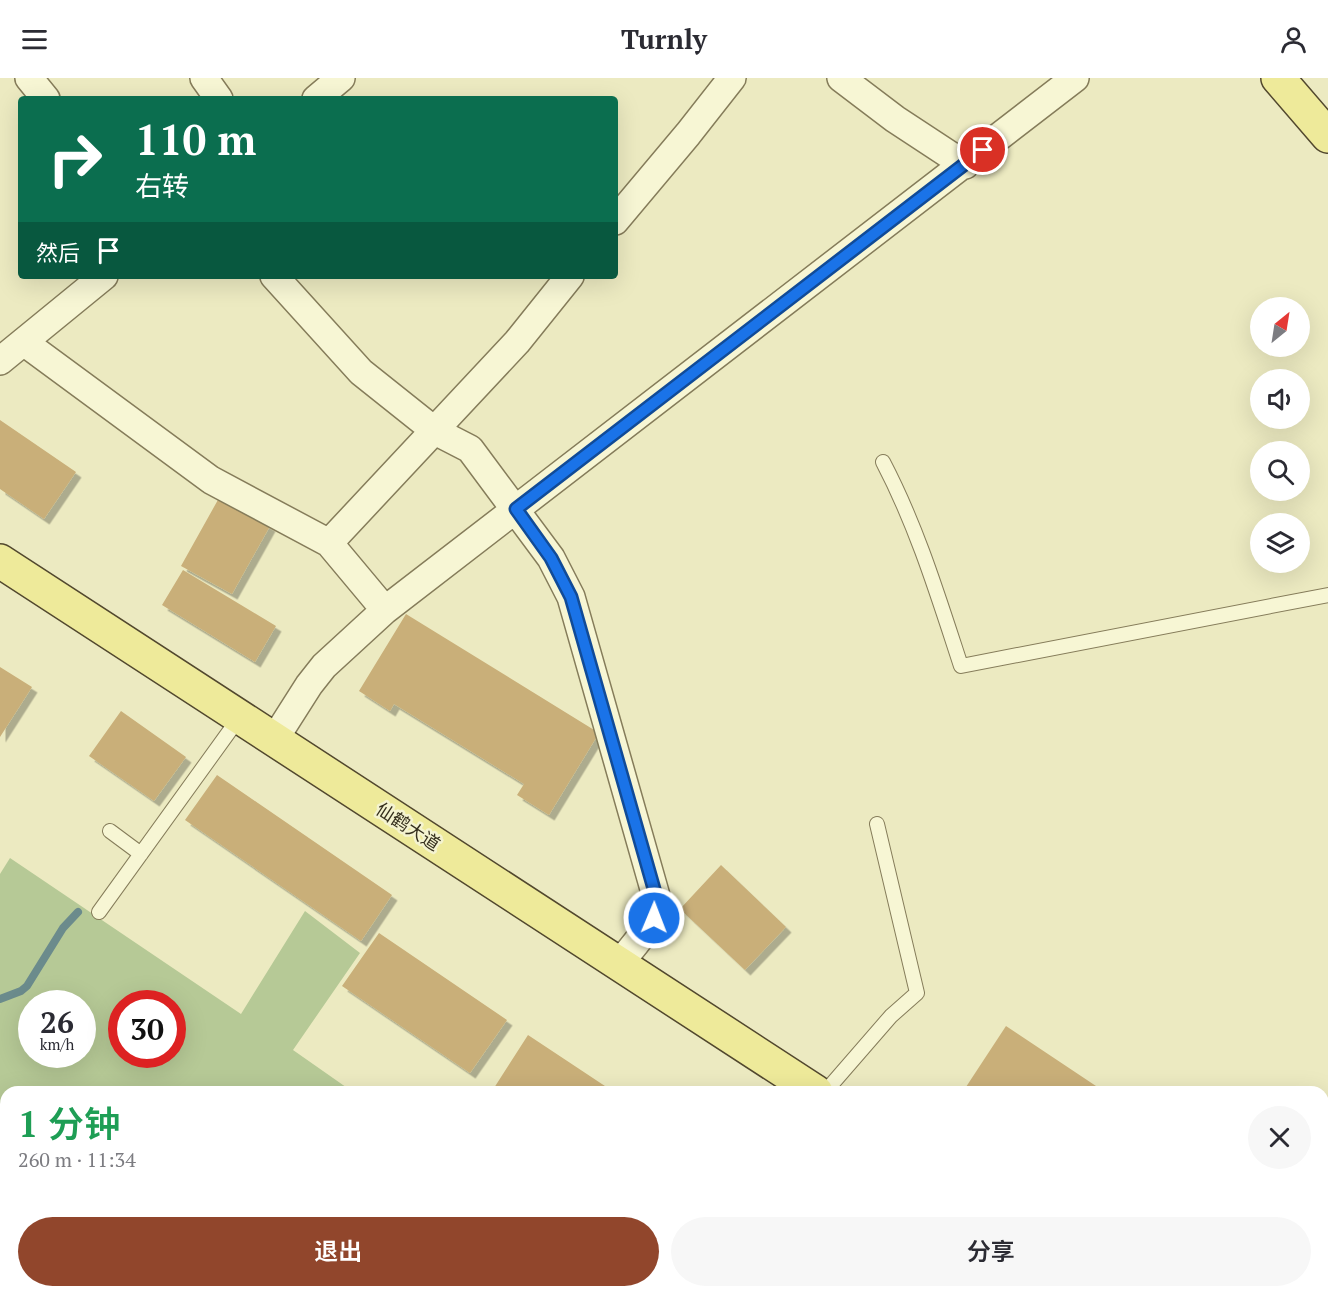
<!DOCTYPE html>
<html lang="zh">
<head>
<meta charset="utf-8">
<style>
  body { margin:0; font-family:"PT Serif","Noto Sans SC",serif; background:#f7f7f7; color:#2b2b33; height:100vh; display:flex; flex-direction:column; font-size:22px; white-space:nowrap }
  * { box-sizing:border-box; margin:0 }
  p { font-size:20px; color:#7c7c81 }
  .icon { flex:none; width:33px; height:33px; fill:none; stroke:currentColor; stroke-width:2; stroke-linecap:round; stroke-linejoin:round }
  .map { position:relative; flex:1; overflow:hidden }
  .drawer { position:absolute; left:0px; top:1008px; width:1329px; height:212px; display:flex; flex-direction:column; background:#fff; border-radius:18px 18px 0 0; box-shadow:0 6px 24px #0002 }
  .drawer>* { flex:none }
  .hud { position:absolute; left:18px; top:18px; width:600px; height:183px; border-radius:6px; box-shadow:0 6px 24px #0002; background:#0b6e4f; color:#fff; overflow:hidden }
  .needle { width:39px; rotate:30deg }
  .buttons { position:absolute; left:1250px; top:219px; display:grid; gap:12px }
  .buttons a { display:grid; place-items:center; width:60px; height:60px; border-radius:50%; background:#fff; box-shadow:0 6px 24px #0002; font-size:30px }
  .speed { position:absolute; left:18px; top:912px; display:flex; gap:12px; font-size:30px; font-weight:700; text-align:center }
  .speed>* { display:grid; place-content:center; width:78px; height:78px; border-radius:50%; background:#fff; box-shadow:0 6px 24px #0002; line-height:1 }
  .speed small { font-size:15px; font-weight:400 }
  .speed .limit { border:9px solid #d22; background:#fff; color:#111 }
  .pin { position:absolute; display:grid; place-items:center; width:51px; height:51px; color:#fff; margin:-26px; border:3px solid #fff; border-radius:50%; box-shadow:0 2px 6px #0007 }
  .me { position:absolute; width:66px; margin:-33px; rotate:1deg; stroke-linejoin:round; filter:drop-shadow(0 0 4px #0008) }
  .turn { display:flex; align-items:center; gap:21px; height:126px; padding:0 18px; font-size:27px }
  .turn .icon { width:78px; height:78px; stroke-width:2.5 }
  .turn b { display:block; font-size:42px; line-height:51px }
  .then { display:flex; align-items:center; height:57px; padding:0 18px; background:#0003; gap:12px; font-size:22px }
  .round { display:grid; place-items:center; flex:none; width:63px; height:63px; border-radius:32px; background:#f7f7f7 }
  .headline { display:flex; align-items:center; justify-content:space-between; height:102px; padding:0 18px }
  h1 { font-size:36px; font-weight:600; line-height:45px; color:#1e9e55 }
  .action { display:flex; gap:12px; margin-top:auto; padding:12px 18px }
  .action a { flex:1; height:69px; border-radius:36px; background:#91462c; color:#fff; font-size:24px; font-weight:600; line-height:69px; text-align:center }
  .action a+a { background:#f7f7f7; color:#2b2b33 }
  header { display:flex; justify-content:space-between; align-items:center; height:78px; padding:0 18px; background:#fff; font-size:27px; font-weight:600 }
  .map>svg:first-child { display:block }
  .green { fill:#b6c996; fill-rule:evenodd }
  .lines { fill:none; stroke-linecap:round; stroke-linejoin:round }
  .stream { stroke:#6b8b8c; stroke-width:8 }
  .building { fill:#c9af79; filter:url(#shadow) }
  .lane-casing { stroke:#857c5a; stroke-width:16 }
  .street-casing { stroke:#857c5a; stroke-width:30 }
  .primary-casing { stroke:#52482e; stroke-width:36 }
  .lane { stroke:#f7f6d4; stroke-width:14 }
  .street { stroke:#f7f6d4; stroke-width:27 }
  .primary { stroke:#eeea9a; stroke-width:33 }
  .route-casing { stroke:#114b97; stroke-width:15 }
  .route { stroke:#1a73e8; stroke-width:10 }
  .labels { text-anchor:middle; stroke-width:5; stroke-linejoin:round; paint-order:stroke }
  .street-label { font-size:18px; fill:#352f1d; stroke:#f4f3d0 }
</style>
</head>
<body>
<header><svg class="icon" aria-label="menu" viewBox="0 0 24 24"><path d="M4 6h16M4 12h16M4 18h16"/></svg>Turnly<svg class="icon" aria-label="person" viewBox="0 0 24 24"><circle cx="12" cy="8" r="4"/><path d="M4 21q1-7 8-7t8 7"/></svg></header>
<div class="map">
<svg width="1328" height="1219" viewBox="0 0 1328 1219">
  <defs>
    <filter id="shadow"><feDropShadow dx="5.5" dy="5.5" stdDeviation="0" flood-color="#0004"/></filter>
  </defs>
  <rect width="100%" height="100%" fill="#eceac1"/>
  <path class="green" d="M 10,780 L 241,936 L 305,833 L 360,875 L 293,972 L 353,1014 L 6,1014 L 6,1195 L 0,1187 L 0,796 ZM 32,926 L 82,926 L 82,976 L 32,976 ZM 122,926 L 172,926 L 172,976 L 122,976 Z
    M 19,1214 L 509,1214 L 516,1219 L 23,1219 Z
    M 537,1214 L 653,1214 L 649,1219 L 533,1219 Z"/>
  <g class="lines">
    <path class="stream" d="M 0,921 L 21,913 L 27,908 L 63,850 L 78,834"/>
  </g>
  <path class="building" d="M 0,342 L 76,394 L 44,441 L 0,411 Z
    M 219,420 L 270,448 L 232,516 L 181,488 Z
    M 183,492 L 276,548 L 255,584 L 162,527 Z
    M 406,536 L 599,655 L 549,737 L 517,717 L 524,706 L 394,626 L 390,633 L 359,613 Z
    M 0,589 L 32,609 L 0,659 Z
    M 121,633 L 186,679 L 154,723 L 89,678 Z
    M 217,697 L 392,817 L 361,863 L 185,742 Z
    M 721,787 L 786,849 L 745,892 L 680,831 Z
    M 379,855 L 507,942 L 470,995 L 342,908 Z
    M 1006,948 L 1105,1014 L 967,1014 L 964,1012 Z
    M 528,957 L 614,1014 L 500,1014 L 494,1010 Z
    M 807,1214 L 919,1214 L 927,1219 L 816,1219 Z
    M 1212,1214 L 1298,1214 L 1288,1219 L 1219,1219 Z"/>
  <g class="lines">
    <defs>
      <path id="lane" d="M 883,384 C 917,449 938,518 961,588 L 1328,517
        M 110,753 L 141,776
        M 99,834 L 239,640
        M 825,1014 L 891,938 L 917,915 L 877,746"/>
      <path id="street" d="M 29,0 L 46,21
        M 204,0 L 219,21
        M 841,0 L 895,41 L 965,87
        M 316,21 L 341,0
        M 615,143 L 688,56 L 732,0
        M 274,198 L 361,294 L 435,353 L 470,371 L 551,480 L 571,519 L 656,818 C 657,846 635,865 619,886
        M 25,265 L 211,402 L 329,465 L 385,532
        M 0,283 L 104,198
        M 329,465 L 517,264 L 570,198
        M 274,662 L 309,607 L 324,588 L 385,532 L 1075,0
        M 961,1219 L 965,1214"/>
      <path id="primary" d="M 1278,0 L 1328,58
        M 0,483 L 816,1014
        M 1111,1214 L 1118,1219"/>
    </defs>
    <use href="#lane" class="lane-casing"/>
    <use href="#street" class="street-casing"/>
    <use href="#primary" class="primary-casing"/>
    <use href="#lane" class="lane"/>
    <use href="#street" class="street"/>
    <use href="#primary" class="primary"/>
  </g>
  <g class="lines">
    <defs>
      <path id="route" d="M 654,840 L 657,830 L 656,818 L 571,519 L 551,480 L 516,431 L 983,72"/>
    </defs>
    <use href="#route" class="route-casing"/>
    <use href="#route" class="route"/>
  </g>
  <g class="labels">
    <g class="street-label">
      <text transform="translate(408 749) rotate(33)" y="6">仙鹤大道</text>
    </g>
  </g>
</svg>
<div class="buttons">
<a><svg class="needle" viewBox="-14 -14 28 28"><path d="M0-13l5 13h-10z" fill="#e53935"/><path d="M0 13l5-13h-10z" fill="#7c7c81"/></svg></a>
<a><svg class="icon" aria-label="sound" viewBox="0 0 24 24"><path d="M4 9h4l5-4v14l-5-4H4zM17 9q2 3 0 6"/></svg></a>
<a><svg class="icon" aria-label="search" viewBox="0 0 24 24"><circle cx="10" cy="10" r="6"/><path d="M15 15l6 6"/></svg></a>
<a><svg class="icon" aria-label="layers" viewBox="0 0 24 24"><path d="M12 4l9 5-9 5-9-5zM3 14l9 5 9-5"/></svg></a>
</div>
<div class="speed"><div>26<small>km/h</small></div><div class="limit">30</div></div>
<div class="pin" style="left:983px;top:72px;background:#d93025"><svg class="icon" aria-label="arrive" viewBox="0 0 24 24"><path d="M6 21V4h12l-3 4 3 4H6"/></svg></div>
<svg class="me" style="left:654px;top:840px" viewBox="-20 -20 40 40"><circle r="17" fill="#1a73e8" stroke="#fff" stroke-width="3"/><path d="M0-11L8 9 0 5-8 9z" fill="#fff"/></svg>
<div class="hud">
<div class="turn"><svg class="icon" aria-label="right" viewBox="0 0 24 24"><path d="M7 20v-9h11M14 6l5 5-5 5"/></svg><div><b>110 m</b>右转</div></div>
<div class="then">然后<svg class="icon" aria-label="arrive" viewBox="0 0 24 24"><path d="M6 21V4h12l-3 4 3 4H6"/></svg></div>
</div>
<section class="drawer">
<div class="headline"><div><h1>1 分钟</h1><p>260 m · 11:34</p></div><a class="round"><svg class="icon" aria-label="close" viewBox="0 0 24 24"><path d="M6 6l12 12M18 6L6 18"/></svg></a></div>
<div class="action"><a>退出</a><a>分享</a></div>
</section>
</div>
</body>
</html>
